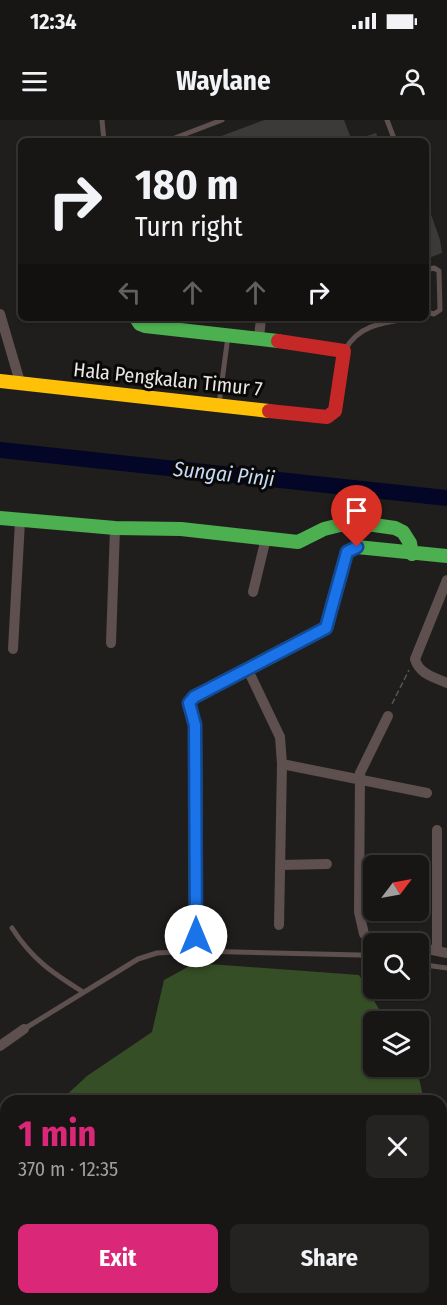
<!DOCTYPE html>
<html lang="en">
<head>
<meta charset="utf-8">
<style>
  body { margin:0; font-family:"Fira Sans Condensed",sans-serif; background:#252322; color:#f1f3f6; height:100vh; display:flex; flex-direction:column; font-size:22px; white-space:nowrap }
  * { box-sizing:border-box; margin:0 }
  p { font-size:20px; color:#9f9fa0 }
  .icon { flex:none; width:33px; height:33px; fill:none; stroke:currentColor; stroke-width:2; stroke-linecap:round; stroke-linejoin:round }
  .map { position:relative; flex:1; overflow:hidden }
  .details { position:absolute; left:0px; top:975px; width:447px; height:210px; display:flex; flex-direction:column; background:#181615; border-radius:18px 18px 0 0; box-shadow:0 2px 4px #0004,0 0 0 2px #363534 }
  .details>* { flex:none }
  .banner { position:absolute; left:18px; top:18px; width:411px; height:183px; border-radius:9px; box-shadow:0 2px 4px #0004,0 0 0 2px #363534; background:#181615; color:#f1f3f6; overflow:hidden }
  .needle { width:39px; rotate:58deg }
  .buttons { position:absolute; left:363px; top:735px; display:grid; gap:12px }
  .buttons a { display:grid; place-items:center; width:66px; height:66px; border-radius:9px; background:#181615; box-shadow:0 2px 4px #0004,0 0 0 2px #363534; font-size:30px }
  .pin { position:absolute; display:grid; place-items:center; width:51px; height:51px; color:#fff; margin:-62px -26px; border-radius:50% 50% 50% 0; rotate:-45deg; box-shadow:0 0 6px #0007 }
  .pin .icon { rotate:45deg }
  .me { position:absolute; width:66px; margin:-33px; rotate:0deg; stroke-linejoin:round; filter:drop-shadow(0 0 4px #0008) }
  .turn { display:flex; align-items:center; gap:21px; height:126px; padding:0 18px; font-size:27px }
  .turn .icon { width:78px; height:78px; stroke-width:2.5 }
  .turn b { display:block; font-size:42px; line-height:51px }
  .lanes { display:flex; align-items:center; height:57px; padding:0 18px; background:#0003; justify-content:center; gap:30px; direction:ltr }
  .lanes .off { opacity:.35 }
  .round { display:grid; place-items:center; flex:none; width:63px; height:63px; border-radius:9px; background:#252322 }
  .overview { display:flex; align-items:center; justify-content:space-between; height:102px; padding:0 18px }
  h1 { font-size:36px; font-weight:700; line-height:45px; color:#db2777 }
  .action { display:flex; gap:12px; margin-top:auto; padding:12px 18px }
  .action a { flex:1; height:69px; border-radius:9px; background:#db2777; color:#fff; font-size:24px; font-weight:700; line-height:69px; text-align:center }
  .action a+a { background:#252322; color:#f1f3f6 }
  .status { display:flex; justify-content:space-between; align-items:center; height:42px; padding:0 30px; background:#181615; direction:ltr }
  .status svg { height:16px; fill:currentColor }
  header { display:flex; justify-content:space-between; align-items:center; height:78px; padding:0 18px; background:#181615; font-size:27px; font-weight:700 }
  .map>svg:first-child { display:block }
  .forest { fill:#354e26 }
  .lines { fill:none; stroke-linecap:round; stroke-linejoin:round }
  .river { stroke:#030626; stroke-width:16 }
  .building { fill:#3c3a38 }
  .path { stroke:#5b5251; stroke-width:1.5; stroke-dasharray:6 3; stroke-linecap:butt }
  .lane { stroke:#5d504f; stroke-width:5 }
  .street { stroke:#5d504f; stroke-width:10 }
  .fast { stroke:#4caf50; stroke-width:14 }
  .slow { stroke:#ffc107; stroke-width:14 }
  .jam { stroke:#c62828; stroke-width:14 }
  .route-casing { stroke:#114b97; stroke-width:15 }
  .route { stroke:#1a73e8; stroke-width:10 }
  .labels { text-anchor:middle; stroke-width:6; stroke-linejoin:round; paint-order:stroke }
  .street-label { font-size:20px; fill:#eae8e6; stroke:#0a0807 }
  .water-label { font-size:21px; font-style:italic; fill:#c6dbf7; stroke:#0a0807 }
</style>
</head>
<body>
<div class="status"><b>12:34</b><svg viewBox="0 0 49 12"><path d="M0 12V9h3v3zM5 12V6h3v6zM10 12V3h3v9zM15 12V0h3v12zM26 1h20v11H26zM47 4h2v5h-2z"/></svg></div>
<header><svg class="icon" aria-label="menu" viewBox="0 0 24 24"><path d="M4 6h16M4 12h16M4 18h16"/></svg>Waylane<svg class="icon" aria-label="person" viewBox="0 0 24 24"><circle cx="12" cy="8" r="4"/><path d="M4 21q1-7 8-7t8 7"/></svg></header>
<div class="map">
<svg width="447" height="1185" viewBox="0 0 447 1185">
  <rect width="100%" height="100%" fill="#201e1c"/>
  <path class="forest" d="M 195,843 L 359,855 L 386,901 L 374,902 L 374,946 L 413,947 L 419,958 L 424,981 L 60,981 L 87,956 L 152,912 L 164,860 Z
    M 6,1031 L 6,1128 L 0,1121 L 0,1037 Z
    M 441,1061 L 447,1089 L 447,1132 L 441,1133 Z
    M 44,1179 L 228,1179 L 222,1185 L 43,1185 L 46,1182 Z"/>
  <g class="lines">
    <path class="river" d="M 0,330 L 447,378"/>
  </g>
  <path class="building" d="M 264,0 L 344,0 L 352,21 L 325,21 L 325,19 L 318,21 L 208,21 Z
    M 376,13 L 379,21 L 356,21 L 355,20 Z
    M 427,83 L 440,120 L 442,133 L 426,139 Z"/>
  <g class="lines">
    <path class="path" d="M 392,584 L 409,550"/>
    <path class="lane" d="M 102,0 L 104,21
      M 387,0 L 395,21
      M 167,21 L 222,0
      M 426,150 L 434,148 L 439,151 L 440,190 L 434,194 L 426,192
      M 345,230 C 359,203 388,202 414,198
      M 219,284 L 228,216
      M 12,808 C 32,839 51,852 83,872
      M 418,844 L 447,848
      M 24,909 L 138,839 L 157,833 L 195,831 L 360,835 L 374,837"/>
    <path class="street" d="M 0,194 L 20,262
      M 259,218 L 261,198
      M 447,460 L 415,539 C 419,554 434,557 447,563
      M 253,472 L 266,418
      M 111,523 L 115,408
      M 13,529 L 20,401
      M 248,550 L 280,617 L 282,644 L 279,805
      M 388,596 L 360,653 L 359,792 L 364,814 L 371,819 L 397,824
      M 282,644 L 427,673
      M 280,745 L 327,744
      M 418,827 L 447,833
      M 437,831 L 437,710
      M 0,926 L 24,909
      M 0,1129 L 6,1136
      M 115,1179 L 126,1185"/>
    <path class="fast" d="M 136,198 L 140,204 L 145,206 L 278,221
      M 0,398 L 115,408 L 181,409 L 298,422 L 324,409 L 344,404 L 360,403 L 395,408 L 403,412 L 410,423 L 412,434
      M 196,816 L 195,605 L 189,583 L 194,577 L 326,508 L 347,432 L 357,427 L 447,436"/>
    <path class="slow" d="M 0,261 L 269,291"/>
    <path class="jam" d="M 269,291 L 327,297 L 335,291 L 344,231 L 278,221"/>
  </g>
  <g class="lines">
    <defs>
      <path id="route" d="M 196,816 L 195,605 L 189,583 L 194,577 L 326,508 L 347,432 L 357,427"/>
    </defs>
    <use href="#route" class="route-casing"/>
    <use href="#route" class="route"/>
  </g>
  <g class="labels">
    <g class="street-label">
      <text transform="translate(168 259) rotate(6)" y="7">Hala Pengkalan Timur 7</text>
    </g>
    <g class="water-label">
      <text transform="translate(224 354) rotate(6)" y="7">Sungai Pinji</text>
    </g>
  </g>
</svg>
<div class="buttons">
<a><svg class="needle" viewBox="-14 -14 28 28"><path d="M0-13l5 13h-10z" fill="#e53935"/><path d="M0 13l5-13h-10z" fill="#9f9fa0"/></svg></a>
<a><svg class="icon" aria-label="search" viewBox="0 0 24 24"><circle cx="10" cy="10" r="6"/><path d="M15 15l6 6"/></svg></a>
<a><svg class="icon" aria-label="layers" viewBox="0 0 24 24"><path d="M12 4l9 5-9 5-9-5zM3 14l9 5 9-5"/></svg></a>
</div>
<div class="pin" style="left:357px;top:427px;background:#d93025"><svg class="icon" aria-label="arrive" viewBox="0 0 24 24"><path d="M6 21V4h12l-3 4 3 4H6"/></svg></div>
<svg class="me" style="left:196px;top:816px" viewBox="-20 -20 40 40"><circle r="19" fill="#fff"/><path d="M0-13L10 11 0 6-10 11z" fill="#1a73e8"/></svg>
<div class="banner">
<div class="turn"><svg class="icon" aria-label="right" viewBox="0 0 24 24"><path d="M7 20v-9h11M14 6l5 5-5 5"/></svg><div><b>180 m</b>Turn right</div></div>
<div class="lanes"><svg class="icon off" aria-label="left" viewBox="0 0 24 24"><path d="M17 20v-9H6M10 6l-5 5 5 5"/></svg><svg class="icon off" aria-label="ahead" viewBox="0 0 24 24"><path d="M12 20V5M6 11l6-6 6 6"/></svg><svg class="icon off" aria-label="ahead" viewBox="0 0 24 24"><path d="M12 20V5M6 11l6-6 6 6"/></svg><svg class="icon" aria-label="right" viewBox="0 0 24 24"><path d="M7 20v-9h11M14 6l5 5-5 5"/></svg></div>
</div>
<section class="details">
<div class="overview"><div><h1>1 min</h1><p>370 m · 12:35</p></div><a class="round"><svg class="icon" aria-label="close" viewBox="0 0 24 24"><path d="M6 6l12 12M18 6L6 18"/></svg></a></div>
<div class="action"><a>Exit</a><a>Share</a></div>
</section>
</div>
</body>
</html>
